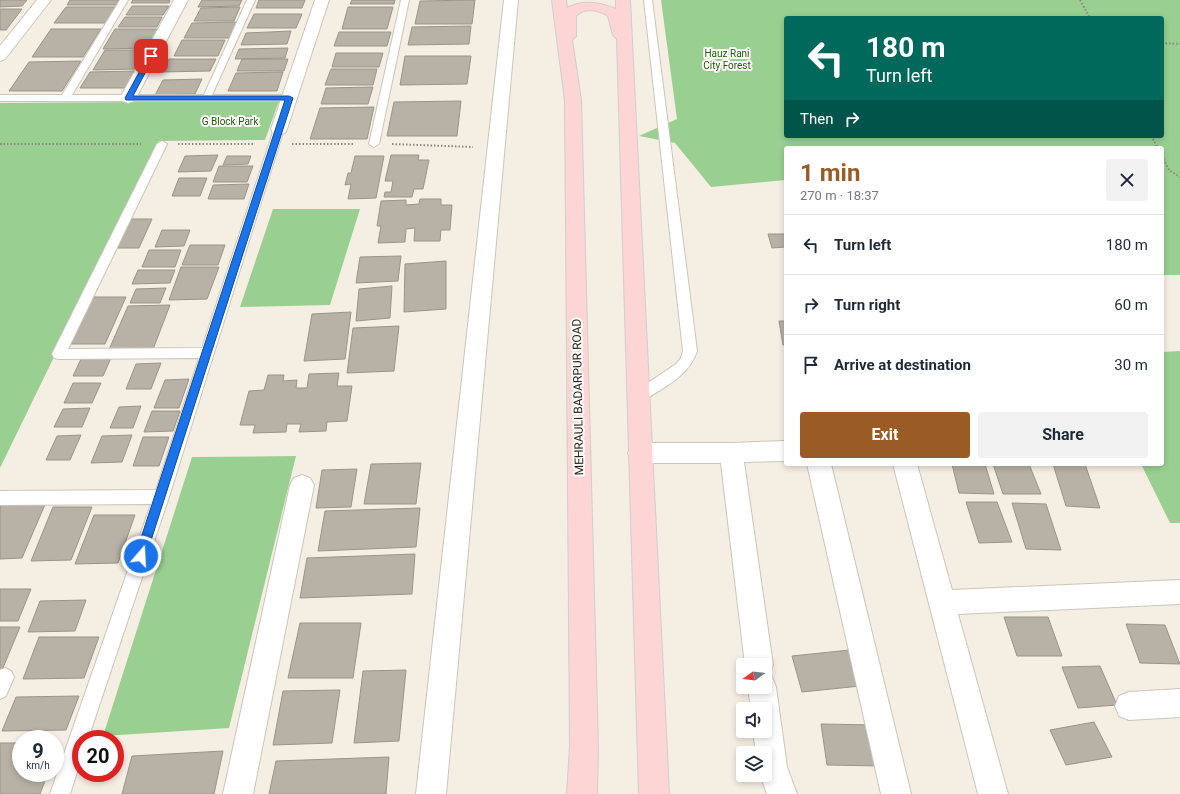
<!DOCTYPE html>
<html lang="en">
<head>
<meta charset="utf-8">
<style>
  body { margin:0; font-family:Roboto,sans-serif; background:#f2f2f3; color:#1f2937; height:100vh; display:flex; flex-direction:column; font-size:15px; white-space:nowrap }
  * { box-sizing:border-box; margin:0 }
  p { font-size:13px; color:#747a83 }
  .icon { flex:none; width:22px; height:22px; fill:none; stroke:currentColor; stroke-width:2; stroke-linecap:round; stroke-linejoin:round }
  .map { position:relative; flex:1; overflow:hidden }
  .details { position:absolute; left:784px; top:146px; width:380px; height:320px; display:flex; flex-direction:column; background:#fff; border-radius:4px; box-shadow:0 2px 6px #0003 }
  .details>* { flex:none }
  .top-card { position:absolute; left:784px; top:16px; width:380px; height:122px; border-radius:4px; box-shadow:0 2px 6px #0003; background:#00695c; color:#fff; overflow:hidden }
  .needle { width:26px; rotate:255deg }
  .tools { position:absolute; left:736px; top:658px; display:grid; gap:8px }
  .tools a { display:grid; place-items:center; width:36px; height:36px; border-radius:4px; background:#fff; box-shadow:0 2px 6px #0003; font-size:20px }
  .speed { position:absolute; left:12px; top:730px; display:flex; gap:8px; font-size:20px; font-weight:700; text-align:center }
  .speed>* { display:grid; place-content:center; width:52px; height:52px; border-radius:50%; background:#fff; box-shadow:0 2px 6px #0003; line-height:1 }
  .speed small { font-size:10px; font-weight:400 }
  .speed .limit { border:6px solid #d22; background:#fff; color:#111 }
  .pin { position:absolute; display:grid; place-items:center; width:34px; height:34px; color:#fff; margin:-17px; border-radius:8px; box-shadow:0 2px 6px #0006 }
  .me { position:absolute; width:44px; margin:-22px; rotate:19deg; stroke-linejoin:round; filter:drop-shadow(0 0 3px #0008) }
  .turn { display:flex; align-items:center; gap:14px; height:84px; padding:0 16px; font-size:18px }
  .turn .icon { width:52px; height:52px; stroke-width:2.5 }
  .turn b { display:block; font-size:28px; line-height:34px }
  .then { display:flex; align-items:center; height:38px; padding:0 16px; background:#0003; gap:8px; font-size:15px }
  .round { display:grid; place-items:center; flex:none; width:42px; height:42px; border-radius:4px; background:#f2f2f3 }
  .head { display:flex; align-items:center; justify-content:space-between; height:68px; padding:0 16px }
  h1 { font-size:24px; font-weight:700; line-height:30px; color:#9b5b25 }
  .button { display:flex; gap:8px; margin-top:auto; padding:8px 16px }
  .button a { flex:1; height:46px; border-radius:4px; background:#9b5b25; color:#fff; font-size:16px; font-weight:700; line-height:46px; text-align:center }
  .button a+a { background:#f2f2f3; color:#1f2937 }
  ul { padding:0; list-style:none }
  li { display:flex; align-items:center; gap:12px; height:60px; padding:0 16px; border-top:1px solid #e0e1e3 }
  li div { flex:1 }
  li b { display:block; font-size:15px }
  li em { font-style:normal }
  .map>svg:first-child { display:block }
  .green { fill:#99d091; fill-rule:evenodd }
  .building { fill:#b8b1a6; stroke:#9a9489 }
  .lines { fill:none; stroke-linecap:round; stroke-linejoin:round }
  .lane-casing { stroke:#ccc5ba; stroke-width:2 }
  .street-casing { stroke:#ccc5ba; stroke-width:2 }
  .primary-casing { stroke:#cfcfce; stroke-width:2 }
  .path { stroke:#8d8881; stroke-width:2; stroke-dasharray:1.5 2; stroke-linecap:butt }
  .lane { fill:#fff; fill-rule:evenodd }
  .street { fill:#fff; fill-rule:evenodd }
  .primary { fill:#fcd5d4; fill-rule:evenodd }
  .route { fill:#1a73e8; stroke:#114b97 }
  .labels { text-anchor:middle; stroke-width:4; stroke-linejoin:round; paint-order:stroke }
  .far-park-label { font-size:10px; fill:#1d5b13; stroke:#fffcf8 }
  .street-label { font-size:12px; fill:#26231f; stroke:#fffcf8 }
</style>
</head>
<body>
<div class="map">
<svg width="1180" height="794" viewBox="0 0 1180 794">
  <rect width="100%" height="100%" fill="#f5eee3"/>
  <path class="green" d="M 661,0 L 1180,0 L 1180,275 L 1162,275 L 1162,148 L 786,148 L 786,180 L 711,187 L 675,143 L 639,136 L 677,119 ZM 786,18 L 1162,18 L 1162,136 L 786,136 Z
    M 279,101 L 265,140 L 159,141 L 0,468 L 0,103 Z
    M 273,209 L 360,209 L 330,305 L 240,307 Z
    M 1180,351 L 1180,523 L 1170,523 L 1141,464 L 1162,464 L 1162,352 Z
    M 296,456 L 229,728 L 103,736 L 192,457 Z"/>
  <path class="building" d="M 0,0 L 27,0 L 22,6 L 0,7 Z
    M 70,0 L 119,0 L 116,5 L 67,5 Z
    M 133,0 L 170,0 L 169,3 L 131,3 Z
    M 202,0 L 242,0 L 239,6 L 198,7 Z
    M 259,0 L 305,0 L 302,8 L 256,8 Z
    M 352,0 L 395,0 L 394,4 L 350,4 Z
    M 475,0 L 472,24 L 415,24 L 420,1 Z
    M 132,6 L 169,6 L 163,15 L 126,15 Z
    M 66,7 L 117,7 L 107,23 L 54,23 Z
    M 240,7 L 234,21 L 194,21 L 201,8 Z
    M 348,7 L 393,7 L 387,29 L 342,29 Z
    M 0,9 L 22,9 L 6,30 L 0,30 Z
    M 254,14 L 302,14 L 296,28 L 247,28 Z
    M 125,17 L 162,17 L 157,27 L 118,27 Z
    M 237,22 L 230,38 L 184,38 L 192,23 Z
    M 471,26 L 469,44 L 408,45 L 412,27 Z
    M 51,29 L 101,29 L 83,57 L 32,57 Z
    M 115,29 L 158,29 L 148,48 L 103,49 Z
    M 291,31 L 287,44 L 241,45 L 246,33 Z
    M 339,32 L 391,32 L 387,46 L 334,46 Z
    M 182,40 L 225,40 L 218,56 L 174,56 Z
    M 288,48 L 285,58 L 235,59 L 239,49 Z
    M 105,50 L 148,50 L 137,69 L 93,70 Z
    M 336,53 L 383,53 L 379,67 L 332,67 Z
    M 405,56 L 471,56 L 467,84 L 400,85 Z
    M 169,59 L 216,59 L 210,71 L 162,72 Z
    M 242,59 L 288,59 L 284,71 L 237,71 Z
    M 81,61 L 62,91 L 9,91 L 29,62 Z
    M 331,69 L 377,69 L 373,85 L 325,85 Z
    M 135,71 L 126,88 L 80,88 L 90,72 Z
    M 283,72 L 277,91 L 228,91 L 236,73 Z
    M 202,79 L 195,94 L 155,95 L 163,80 Z
    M 373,87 L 368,104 L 321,104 L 326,88 Z
    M 461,101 L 457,136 L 387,136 L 394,102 Z
    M 374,107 L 367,139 L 310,139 L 320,108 Z
    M 218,155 L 211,171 L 178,172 L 185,156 Z
    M 391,155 L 419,155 L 418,160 L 429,160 L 423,189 L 414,189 L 412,197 L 384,197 L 385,192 L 391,192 L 393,181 L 385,181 Z
    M 227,156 L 251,156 L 248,164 L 223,165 Z
    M 355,156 L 384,156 L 376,198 L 348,199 L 351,184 L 345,185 L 348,173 L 351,173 Z
    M 219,166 L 253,166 L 247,182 L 213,182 Z
    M 179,178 L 207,178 L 200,196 L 172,196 Z
    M 249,184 L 244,199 L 208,199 L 213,185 Z
    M 420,199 L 441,199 L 441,205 L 452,205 L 450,230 L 441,230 L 440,241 L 414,241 L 415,228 L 406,229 L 405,242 L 378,243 L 381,226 L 377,226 L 381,201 L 406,200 L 406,205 L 419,204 Z
    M 128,219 L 152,219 L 139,248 L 115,248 Z
    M 162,230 L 190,230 L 184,246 L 155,247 Z
    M 768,234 L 786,234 L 786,250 L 785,247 L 772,248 Z
    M 190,245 L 225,245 L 218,265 L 182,265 Z
    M 149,250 L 181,250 L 175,267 L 142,267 Z
    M 401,256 L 398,281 L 356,283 L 360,257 Z
    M 446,261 L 446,309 L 404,312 L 405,264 Z
    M 181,267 L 219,267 L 207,299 L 169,300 Z
    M 138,270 L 175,270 L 170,283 L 132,284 Z
    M 392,286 L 390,318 L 356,321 L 359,289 Z
    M 166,288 L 160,303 L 130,303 L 136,289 Z
    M 93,297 L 126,297 L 105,344 L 71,344 Z
    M 170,305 L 152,352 L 108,352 L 128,306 Z
    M 351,312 L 345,359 L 304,361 L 312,314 Z
    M 779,321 L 786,321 L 786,345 L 783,345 Z
    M 399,326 L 394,371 L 347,373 L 353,328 Z
    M 111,358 L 103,376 L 73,376 L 81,359 Z
    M 161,363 L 151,389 L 126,389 L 136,364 Z
    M 339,373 L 337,386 L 352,386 L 347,421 L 327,422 L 326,431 L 299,432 L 301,424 L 287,424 L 286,432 L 253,433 L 255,425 L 240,425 L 249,391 L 264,390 L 268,375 L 284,375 L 283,381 L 297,380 L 296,388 L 307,388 L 309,374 Z
    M 189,379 L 179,408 L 154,408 L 165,380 Z
    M 73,383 L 101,383 L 92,403 L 64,403 Z
    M 141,406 L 133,428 L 110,428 L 119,407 Z
    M 90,408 L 82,427 L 54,427 L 63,409 Z
    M 152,411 L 180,411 L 173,431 L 144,432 Z
    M 81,435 L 70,460 L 46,460 L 57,436 Z
    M 132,435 L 122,462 L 91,463 L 102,436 Z
    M 143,437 L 169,437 L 159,466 L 133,466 Z
    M 421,463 L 416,504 L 364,504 L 371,464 Z
    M 952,464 L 985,464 L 994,494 L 959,493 Z
    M 993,464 L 1029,464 L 1041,494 L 1003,494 Z
    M 1053,464 L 1085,464 L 1100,508 L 1066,506 Z
    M 357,469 L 351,507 L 316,508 L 322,470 Z
    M 0,500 L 47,500 L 22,558 L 0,559 Z
    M 966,502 L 997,502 L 1012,542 L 979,543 Z
    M 1012,503 L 1046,504 L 1061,550 L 1026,549 Z
    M 53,507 L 92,507 L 71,560 L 31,561 Z
    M 420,508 L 416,547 L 318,551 L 325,511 Z
    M 94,515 L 135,515 L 118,563 L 75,564 Z
    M 415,554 L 412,594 L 300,598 L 307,558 Z
    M 0,589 L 31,589 L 18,621 L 0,621 Z
    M 86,600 L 75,631 L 28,632 L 40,601 Z
    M 1004,617 L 1048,617 L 1062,656 L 1017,656 Z
    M 300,623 L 361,623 L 353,678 L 288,678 Z
    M 1126,624 L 1165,625 L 1180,664 L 1140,663 Z
    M 0,627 L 20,627 L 0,675 Z
    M 39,637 L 99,637 L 84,678 L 23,679 Z
    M 859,649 L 870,685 L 802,692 L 792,656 Z
    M 1100,666 L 1117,705 L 1078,708 L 1062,667 Z
    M 406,670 L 399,741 L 354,743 L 363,671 Z
    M 340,690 L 332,743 L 273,745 L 283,691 Z
    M 79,696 L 66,730 L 2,731 L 16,697 Z
    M 1094,722 L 1112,757 L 1066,765 L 1050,730 Z
    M 821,724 L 875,725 L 882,766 L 827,765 Z
    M 0,743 L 21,743 L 21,773 L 48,773 L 40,794 L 0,794 Z
    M 223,751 L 214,794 L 122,794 L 132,756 Z
    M 389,757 L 386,794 L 269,794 L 276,761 Z"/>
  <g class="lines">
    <defs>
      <path id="lane" d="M 120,0 L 128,0 L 72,95 L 204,95 L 247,0 L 255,0 L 212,95 L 289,95 L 294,98 L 289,101 L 0,101 L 0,95 L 62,95 Z
        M 401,0 L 409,0 L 379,144 L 374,147 L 369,144 Z
        M 644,0 L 652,0 L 697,351 C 689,376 664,387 643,401 L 638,403 L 633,401 L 631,397 L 633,393 L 676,364 L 681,358 L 683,351 Z
        M 279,126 L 284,129 L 169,497 L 88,739 L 81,739 L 81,760 L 70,794 L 50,794 L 151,504 L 0,505 L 0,491 L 156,490 L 199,358 L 59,359 L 54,358 L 52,354 L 157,144 L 162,141 L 167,144 L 68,349 L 202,348 L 274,129 Z
        M 5,668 L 11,671 L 14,677 L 6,696 L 0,699 L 0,670 Z"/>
      <path id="street" d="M 37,0 L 51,0 L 5,59 L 0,61 L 0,46 Z
        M 174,0 L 188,0 L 136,98 L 134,101 L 128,103 L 122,101 L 120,98 Z
        M 315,0 L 329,0 L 287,129 L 285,133 L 279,134 L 273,133 L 271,129 Z
        M 504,0 L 518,0 L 446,794 L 416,794 Z
        M 786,441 L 786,461 L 744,462 L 773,665 L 767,675 L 772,677 L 776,687 L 787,767 L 797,794 L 767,794 L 760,775 L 765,775 L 765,753 L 756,753 L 753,731 L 765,731 L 765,709 L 751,709 L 748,687 L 765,687 L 765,665 L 745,665 L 721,463 L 640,463 L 632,460 L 628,453 L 632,446 L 640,443 L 731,443 Z
        M 807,464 L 831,464 L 911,794 L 881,794 Z
        M 893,464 L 917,464 L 952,590 L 1180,580 L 1180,604 L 958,614 L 1008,794 L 978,794 Z
        M 302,475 L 310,478 L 314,485 L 253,794 L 223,794 L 290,485 L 294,478 Z
        M 1180,689 L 1180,717 L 1129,720 L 1119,716 L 1115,706 L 1119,696 L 1129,692 Z"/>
      <path id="primary" d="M 552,0 L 566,0 L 567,8 C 582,0 601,2 616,9 L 616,0 L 630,0 L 669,794 L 639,794 L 617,39 L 613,35 L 608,16 C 599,10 585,7 576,16 L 576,36 L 572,40 L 581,100 L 598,747 L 597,794 L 567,794 L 570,747 L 565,100 Z"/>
    </defs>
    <use href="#lane" class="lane-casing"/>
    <use href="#street" class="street-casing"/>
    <use href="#primary" class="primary-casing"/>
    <path class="path" d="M 1080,0 L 1090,18
      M 1162,43 L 1180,44
      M 1151,136 L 1158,148
      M 0,144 L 141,144
      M 178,144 L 255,144
      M 292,144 L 355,144
      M 392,144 L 473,147
      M 1162,156 L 1169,170 L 1180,177"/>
    <use href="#lane" class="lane"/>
    <use href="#street" class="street"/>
    <use href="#primary" class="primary"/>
  </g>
  <path class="route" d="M 151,54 L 154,56 L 133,96 L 289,96 L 293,98 L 146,556 L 144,560 L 141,561 L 137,560 L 135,556 L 285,100 L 126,100 L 125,98 L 148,56 Z"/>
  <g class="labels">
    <g class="far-park-label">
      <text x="727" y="57">Hauz Rani<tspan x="727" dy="12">City Forest</tspan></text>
      <text x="230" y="125">G Block Park</text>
    </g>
    <g class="street-label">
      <text transform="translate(578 397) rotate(-91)" y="4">MEHRAULI BADARPUR ROAD</text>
    </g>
  </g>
</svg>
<div class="tools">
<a><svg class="needle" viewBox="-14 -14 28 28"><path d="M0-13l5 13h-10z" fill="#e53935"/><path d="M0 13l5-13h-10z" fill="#747a83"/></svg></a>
<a><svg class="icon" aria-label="sound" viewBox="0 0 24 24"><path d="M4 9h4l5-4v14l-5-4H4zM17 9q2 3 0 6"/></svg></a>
<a><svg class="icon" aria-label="layers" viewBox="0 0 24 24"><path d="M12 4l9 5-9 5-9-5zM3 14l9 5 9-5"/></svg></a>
</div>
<div class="speed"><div>9<small>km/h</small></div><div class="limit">20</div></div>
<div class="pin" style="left:151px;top:56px;background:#d93025"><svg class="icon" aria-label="arrive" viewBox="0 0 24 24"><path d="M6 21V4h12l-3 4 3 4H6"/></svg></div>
<svg class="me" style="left:141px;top:556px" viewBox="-20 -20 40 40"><circle r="17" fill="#1a73e8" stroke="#fff" stroke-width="3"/><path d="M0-11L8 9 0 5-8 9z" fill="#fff"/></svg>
<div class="top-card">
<div class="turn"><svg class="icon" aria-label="left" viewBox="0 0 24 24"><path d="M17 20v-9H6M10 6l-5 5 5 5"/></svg><div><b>180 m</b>Turn left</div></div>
<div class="then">Then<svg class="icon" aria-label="right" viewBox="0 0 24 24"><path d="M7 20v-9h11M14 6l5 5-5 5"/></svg></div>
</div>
<section class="details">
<div class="head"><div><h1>1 min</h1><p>270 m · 18:37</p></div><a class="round"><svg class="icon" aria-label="close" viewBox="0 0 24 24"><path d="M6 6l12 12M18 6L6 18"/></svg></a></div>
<ul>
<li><svg class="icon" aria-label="left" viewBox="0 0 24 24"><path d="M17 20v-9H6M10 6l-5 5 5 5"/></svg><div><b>Turn left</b></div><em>180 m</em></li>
<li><svg class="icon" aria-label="right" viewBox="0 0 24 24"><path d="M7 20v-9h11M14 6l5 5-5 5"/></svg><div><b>Turn right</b></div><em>60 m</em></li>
<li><svg class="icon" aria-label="arrive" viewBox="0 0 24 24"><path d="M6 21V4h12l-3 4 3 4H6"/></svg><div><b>Arrive at destination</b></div><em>30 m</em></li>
</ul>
<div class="button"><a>Exit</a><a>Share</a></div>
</section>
</div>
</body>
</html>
